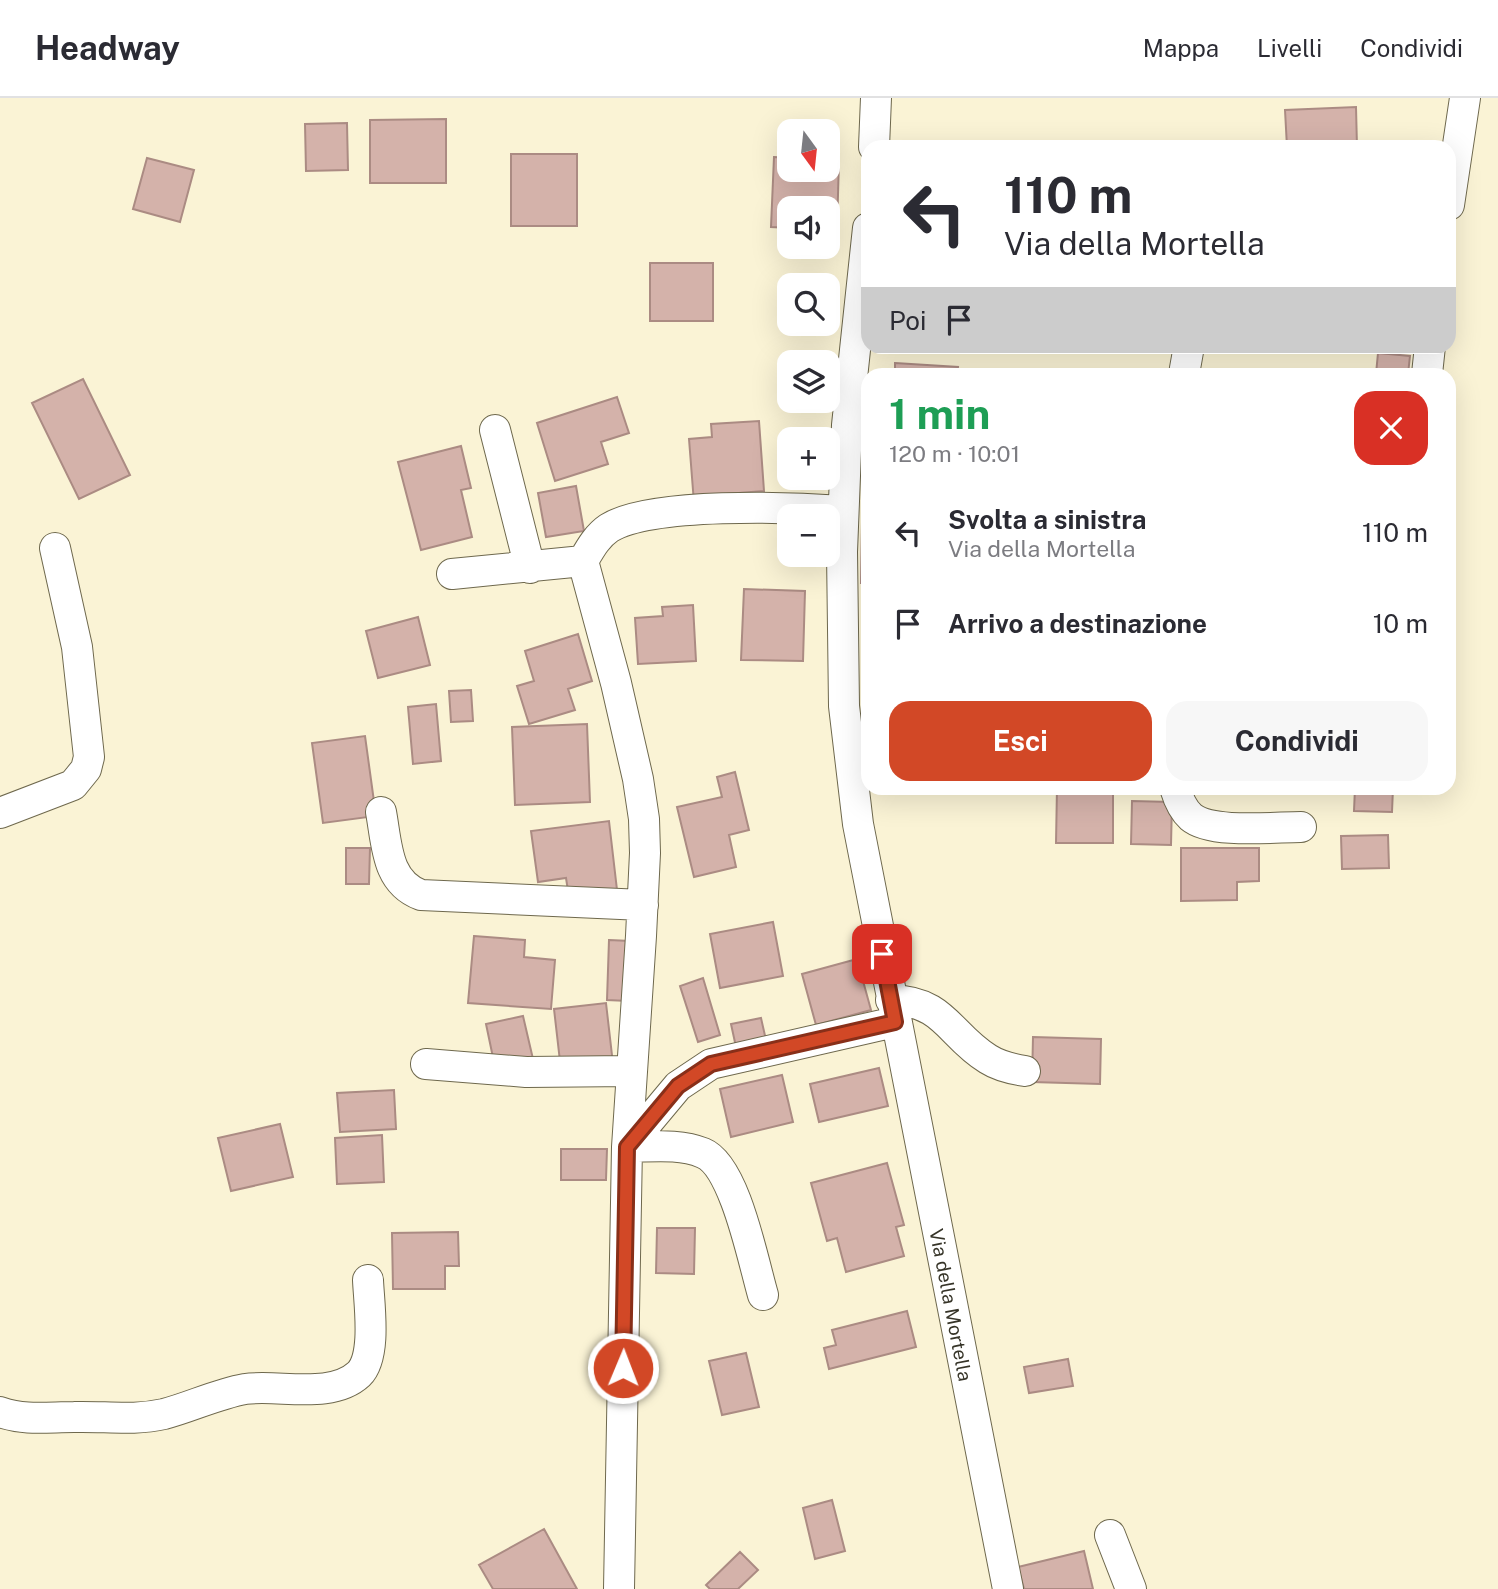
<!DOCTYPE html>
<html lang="it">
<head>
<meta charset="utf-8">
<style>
  body { margin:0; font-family:"Public Sans",sans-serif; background:#f7f7f7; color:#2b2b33; height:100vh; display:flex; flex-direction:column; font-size:26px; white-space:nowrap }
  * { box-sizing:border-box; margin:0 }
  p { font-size:23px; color:#7c7c81 }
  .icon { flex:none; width:38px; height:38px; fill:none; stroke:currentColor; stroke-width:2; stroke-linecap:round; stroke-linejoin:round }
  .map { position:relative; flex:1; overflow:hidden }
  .details { position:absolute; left:861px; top:270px; width:595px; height:427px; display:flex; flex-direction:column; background:#fff; border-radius:21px; box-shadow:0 7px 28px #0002 }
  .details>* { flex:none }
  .top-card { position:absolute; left:861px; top:42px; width:595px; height:214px; border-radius:21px; box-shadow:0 7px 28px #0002; background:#fff; color:#2b2b33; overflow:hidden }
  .needle { width:46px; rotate:165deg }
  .controls { position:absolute; left:777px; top:21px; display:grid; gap:14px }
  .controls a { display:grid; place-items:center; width:63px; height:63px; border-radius:14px; background:#fff; box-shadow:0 7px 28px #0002; font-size:35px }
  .pin { position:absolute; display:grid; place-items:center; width:60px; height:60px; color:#fff; margin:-30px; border-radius:14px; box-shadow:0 4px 10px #0006 }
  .me { position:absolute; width:77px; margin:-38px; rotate:1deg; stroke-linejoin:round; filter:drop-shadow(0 0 5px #0008) }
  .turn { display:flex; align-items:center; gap:24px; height:147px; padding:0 28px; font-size:32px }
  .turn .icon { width:91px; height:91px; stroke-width:2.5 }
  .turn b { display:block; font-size:49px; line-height:60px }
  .then { display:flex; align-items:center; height:66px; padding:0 28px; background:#0003; gap:14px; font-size:26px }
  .round { display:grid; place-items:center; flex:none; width:74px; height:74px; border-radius:21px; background:#f7f7f7 }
  .headline { display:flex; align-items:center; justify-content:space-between; height:119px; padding:0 28px }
  h1 { font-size:42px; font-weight:700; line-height:52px; color:#1e9e55 }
  .primary-button { display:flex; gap:14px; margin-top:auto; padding:14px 28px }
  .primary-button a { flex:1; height:80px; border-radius:21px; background:#d24826; color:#fff; font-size:28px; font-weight:700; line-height:80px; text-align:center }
  .primary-button a+a { background:#f7f7f7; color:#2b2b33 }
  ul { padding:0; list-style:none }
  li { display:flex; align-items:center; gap:21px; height:91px; padding:0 28px }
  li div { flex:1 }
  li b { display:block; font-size:26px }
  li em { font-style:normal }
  header { display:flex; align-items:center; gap:42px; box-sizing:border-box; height:98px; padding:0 35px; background:#fff; border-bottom:2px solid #e1e1e2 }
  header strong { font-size:33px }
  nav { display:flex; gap:38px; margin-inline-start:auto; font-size:24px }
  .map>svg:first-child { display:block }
  .building { fill:#d4b2aa; stroke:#ab8b83; stroke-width:2 }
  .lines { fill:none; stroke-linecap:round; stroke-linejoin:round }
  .minor-casing { stroke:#6e684d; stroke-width:32 }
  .minor { stroke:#fff; stroke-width:30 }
  .route-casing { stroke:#882f19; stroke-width:18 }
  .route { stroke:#d24826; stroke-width:12 }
  .labels { text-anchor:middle; stroke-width:5; stroke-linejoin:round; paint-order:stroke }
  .street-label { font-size:19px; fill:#363428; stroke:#fff }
</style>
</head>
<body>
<header>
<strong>Headway</strong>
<nav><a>Mappa</a><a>Livelli</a><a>Condividi</a></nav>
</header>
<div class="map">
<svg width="1498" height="1491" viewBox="0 0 1498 1491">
  <rect width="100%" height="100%" fill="#faf3d5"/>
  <path class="building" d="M 1356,9 L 1357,49 L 1287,49 L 1285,12 Z
    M 446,21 L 446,85 L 370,85 L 370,22 Z
    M 347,25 L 348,72 L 306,73 L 305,26 Z
    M 511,56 L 577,56 L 577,128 L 511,128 Z
    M 774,59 L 789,60 L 789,72 L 828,72 L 828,61 L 839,62 L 837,132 L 828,132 L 828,110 L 789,110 L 789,130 L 771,129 Z
    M 147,60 L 194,72 L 180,124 L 133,111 Z
    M 650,165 L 713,165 L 713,223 L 650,223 Z
    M 1378,255 L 1410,258 L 1408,276 L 1376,276 Z
    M 895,265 L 958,269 L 957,276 L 895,276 Z
    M 83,281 L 130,377 L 79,401 L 32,305 Z
    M 617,299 L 629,335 L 601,344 L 608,366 L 555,383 L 537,325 Z
    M 759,323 L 764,393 L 726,396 L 694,405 L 689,341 L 712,339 L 711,326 Z
    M 461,348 L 471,390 L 461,392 L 472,439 L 421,452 L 398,364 Z
    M 576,388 L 584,433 L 546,439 L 538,395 Z
    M 862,424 L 868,424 L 868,485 L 861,485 Z
    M 744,491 L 805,493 L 803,563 L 741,562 Z
    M 693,507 L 696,563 L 638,566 L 635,520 L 663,518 L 662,509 Z
    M 418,519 L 430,567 L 378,580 L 366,533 Z
    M 578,536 L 592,583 L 568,591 L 575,612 L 529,626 L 517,588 L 534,583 L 525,553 Z
    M 471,592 L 473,623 L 451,624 L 449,593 Z
    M 436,606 L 441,663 L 413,666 L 408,609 Z
    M 587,626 L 590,704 L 515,707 L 512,629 Z
    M 365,638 L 376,718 L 323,725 L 312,645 Z
    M 735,674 L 749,732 L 729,737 L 736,769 L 694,779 L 677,709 L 722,699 L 717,679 Z
    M 1057,690 L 1113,690 L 1113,745 L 1056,745 Z
    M 1355,690 L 1393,690 L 1392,714 L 1354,713 Z
    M 1132,703 L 1172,704 L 1171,747 L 1131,746 Z
    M 609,723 L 617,792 L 569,799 L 566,780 L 538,784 L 531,733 Z
    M 1388,737 L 1389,770 L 1342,771 L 1341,738 Z
    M 346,750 L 370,750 L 369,786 L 346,786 Z
    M 1181,750 L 1259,750 L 1259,783 L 1237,784 L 1237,802 L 1181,803 Z
    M 773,824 L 783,878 L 720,890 L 710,836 Z
    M 474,838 L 525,842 L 524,859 L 555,862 L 551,911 L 468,905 Z
    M 609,842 L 630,843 L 628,903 L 607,902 Z
    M 857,861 L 871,912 L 816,927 L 802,876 Z
    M 703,880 L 720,937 L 698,944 L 680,888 Z
    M 606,905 L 613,966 L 561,972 L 554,911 Z
    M 523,918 L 533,961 L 495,969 L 486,926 Z
    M 761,920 L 766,942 L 736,949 L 731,926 Z
    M 1033,939 L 1101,941 L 1100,986 L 1032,984 Z
    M 879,970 L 888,1008 L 819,1024 L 810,986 Z
    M 782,977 L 793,1024 L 731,1039 L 720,991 Z
    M 394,992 L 396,1031 L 340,1034 L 337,995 Z
    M 280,1026 L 293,1079 L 231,1093 L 218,1040 Z
    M 382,1037 L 384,1084 L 337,1086 L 335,1040 Z
    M 561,1051 L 607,1051 L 606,1082 L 561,1082 Z
    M 887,1065 L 904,1127 L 896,1129 L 904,1158 L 846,1174 L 837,1140 L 827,1143 L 811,1085 Z
    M 657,1130 L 695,1130 L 694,1176 L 656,1175 Z
    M 458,1134 L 459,1168 L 445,1168 L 445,1191 L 393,1191 L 392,1135 Z
    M 907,1213 L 916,1249 L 829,1271 L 824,1250 L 836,1247 L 832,1232 Z
    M 746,1255 L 759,1309 L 722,1317 L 709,1263 Z
    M 1068,1261 L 1073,1288 L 1029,1295 L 1024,1269 Z
    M 832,1402 L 845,1453 L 815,1461 L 803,1410 Z
    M 544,1431 L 577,1491 L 493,1491 L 479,1467 Z
    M 1084,1453 L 1093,1491 L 1024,1491 L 1018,1469 Z
    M 740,1454 L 758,1472 L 738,1491 L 710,1491 L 706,1487 Z"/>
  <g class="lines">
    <defs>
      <path id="minor" d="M 874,49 L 876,0
        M 1449,107 L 1465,0
        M 868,130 L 847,327 L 842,454 L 844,608 L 858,726 L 1008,1491
        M 1184,276 L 1189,248
        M 1427,276 L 1430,248
        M 495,332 L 530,470
        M 452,476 L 583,463
        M 1175,690 C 1178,700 1182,711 1191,719 C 1211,736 1274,729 1301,729
        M 381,714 C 387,746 386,784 421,797 L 643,807
        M 0,715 L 73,687 L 86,671 L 89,659 L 77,549 L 55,450
        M 891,902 C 945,903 949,937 988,961 C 999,968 1012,971 1025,973
        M 426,966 L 526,974 L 631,973
        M 763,1197 C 753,1163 735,1068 703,1055 C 679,1045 651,1049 627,1049 L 641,838 L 645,755 L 644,721 L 638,681 L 616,585 L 583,463 C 590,451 597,438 609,430 C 651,404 791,409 843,413
        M 0,1314 C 25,1323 48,1319 74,1319 C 105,1318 133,1323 164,1316 C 191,1309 217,1296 245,1291 C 279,1286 331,1302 359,1276 C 377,1258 369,1206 368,1182
        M 1110,1437 L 1131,1491
        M 619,1491 L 627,1049 L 678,988 L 711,966 L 895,924"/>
    </defs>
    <use href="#minor" class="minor-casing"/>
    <use href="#minor" class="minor"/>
  </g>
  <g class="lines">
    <defs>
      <path id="route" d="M 623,1270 L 627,1049 L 678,988 L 711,966 L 895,924 L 882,856"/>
    </defs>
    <use href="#route" class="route-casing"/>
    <use href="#route" class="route"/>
  </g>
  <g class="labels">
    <g class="street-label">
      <text transform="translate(951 1207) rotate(79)" y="7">Via della Mortella</text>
    </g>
  </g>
</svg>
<div class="controls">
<a><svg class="needle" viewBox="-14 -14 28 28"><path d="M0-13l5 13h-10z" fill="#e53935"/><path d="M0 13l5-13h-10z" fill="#7c7c81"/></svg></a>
<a><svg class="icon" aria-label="sound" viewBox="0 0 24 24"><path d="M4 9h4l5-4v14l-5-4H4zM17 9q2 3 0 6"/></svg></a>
<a><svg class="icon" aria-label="search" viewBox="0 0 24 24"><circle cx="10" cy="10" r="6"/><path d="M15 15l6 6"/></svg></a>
<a><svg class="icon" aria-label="layers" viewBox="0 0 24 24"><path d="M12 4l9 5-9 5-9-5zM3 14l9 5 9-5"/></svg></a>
<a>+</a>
<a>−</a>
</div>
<div class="pin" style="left:882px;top:856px;background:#d93025"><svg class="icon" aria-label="arrive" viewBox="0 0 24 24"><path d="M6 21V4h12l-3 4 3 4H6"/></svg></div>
<svg class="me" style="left:623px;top:1270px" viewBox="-20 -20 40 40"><circle r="17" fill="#d24826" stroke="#fff" stroke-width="3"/><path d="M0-11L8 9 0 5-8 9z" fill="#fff"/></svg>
<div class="top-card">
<div class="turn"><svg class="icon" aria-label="left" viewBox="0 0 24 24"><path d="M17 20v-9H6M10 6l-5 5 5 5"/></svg><div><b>110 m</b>Via della Mortella</div></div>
<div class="then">Poi<svg class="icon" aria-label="arrive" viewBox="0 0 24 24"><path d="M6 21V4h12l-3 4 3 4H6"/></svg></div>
</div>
<section class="details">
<div class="headline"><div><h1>1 min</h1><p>120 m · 10:01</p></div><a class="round" style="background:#d93025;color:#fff"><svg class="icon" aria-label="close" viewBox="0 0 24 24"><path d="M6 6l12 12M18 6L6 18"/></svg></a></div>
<ul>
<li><svg class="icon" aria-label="left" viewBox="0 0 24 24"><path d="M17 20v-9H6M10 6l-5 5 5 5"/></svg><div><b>Svolta a sinistra</b><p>Via della Mortella</p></div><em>110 m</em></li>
<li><svg class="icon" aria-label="arrive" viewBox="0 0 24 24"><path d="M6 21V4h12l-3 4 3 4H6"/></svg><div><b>Arrivo a destinazione</b></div><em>10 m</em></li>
</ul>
<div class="primary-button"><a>Esci</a><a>Condividi</a></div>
</section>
</div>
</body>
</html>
